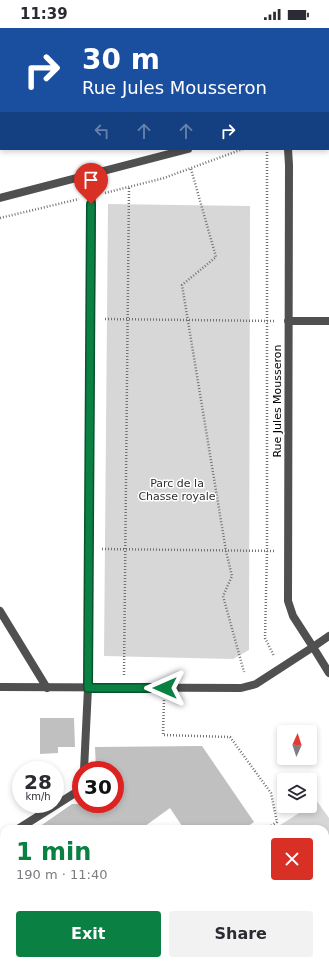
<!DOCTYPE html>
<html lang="en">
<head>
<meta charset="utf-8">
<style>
  body { margin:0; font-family:"DejaVu Sans",sans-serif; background:#f2f2f3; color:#2b2b33; height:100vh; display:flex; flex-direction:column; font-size:15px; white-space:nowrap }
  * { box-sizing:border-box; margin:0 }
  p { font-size:13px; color:#7c7c81 }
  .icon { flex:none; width:22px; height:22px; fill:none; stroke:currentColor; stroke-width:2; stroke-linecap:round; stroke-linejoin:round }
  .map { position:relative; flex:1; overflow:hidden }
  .panel { position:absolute; left:0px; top:797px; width:329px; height:140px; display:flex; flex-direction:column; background:#fff; border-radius:12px 12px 0 0; box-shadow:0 2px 6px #0003 }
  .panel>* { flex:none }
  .banner { position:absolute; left:0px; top:0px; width:329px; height:122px; box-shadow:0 2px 6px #0003; background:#1a4fa0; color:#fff; overflow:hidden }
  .needle { width:26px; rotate:3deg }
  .buttons { position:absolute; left:277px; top:697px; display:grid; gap:8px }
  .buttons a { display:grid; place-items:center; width:40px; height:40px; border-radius:4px; background:#fff; box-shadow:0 2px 6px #0003; font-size:20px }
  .speed { position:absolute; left:12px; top:733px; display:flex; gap:8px; font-size:20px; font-weight:700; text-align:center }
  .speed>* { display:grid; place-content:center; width:52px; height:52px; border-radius:50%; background:#fff; box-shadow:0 2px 6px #0003; line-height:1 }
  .speed small { font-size:10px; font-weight:400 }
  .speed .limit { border:6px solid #d22; background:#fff; color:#111 }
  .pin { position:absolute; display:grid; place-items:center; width:34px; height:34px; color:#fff; margin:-41px -17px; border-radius:50% 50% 50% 0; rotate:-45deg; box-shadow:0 0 4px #0007 }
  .pin .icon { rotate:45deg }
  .me { position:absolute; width:44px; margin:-22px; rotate:270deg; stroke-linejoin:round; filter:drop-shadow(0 0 3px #0008) }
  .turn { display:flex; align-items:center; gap:14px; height:84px; padding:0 16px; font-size:18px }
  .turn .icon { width:52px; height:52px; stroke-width:2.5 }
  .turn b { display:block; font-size:28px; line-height:34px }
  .lanes { display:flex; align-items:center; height:38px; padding:0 16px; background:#0003; justify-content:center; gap:20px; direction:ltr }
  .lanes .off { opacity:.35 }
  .round { display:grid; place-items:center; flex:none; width:42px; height:42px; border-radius:4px; background:#f2f2f3 }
  .headline { display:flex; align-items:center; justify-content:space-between; height:68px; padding:0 16px }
  h1 { font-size:24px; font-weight:700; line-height:30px; color:#0b8043 }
  .primary-button { display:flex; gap:8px; margin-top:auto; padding:8px 16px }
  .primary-button a { flex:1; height:46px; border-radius:4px; background:#0b8043; color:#fff; font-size:16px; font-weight:700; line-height:46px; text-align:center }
  .primary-button a+a { background:#f2f2f3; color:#2b2b33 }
  .status { display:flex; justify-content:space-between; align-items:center; height:28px; padding:0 20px; background:#fff; direction:ltr }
  .status svg { height:11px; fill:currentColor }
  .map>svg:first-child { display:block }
  .green { fill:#d7d7d7 }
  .building { fill:#c0c0c0 }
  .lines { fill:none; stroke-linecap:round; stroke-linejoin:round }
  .path { stroke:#727272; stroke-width:2.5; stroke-dasharray:1 2; stroke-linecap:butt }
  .lane { stroke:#505050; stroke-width:8 }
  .street { stroke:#505050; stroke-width:8 }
  .route-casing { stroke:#07532c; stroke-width:10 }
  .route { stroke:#0b8043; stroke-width:7 }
  .labels { text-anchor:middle; stroke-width:3; stroke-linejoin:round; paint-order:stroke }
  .street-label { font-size:11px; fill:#000; stroke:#fff }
  .park-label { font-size:11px; fill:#2e2e2e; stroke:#fff }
</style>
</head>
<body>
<div class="status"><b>11:39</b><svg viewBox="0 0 49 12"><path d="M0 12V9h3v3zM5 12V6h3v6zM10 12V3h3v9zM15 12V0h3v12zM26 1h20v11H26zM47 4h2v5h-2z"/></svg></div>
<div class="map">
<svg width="329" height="937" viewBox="0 0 329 937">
  <rect width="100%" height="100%" fill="#fff"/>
  <path class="green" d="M 108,176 L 250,178 L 249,622 L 233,631 L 104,628 Z
    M 316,772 L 329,790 L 329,937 L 75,937 L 81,933 L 325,933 L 325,801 L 274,801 L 310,778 Z"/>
  <path class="building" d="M 40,690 L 74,690 L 75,719 L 58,719 L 58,725 L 40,726 Z
    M 202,718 L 254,794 L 244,801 L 184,801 L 170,780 L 141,801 L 36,801 L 72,776 L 115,776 L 115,742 L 96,742 L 95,719 Z"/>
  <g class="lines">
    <path class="path" d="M 328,88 L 329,88
      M 267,121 L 267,523 L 265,610 L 274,628
      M 191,141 L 216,229 L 182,257 L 226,523 L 232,548 L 223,568 L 244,644
      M 105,165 L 164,150 L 243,121
      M 0,190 L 79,171
      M 105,291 L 274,293
      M 102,521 L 275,523
      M 124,647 L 129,159
      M 164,672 L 163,707 L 230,709 L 271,765 L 277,794 L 266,801
      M 65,937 L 71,933"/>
    <path class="lane" d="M 0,583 L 47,660
      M 84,742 L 88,660
      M 18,801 L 75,765 L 81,757
      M 0,813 L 4,810
      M 0,915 L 4,921
      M 12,933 L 15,937"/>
    <path class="street" d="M 328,68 L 329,68
      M 288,121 L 289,137 L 288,573 L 293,588 L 313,619 L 329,608
      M 0,170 L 188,121
      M 288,293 L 329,293
      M 0,659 L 241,660 L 256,656 L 313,619 L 329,645
      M 88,660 L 92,147"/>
  </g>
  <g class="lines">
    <defs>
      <path id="route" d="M 91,176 L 88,660 L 165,660"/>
    </defs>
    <use href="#route" class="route-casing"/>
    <use href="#route" class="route"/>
  </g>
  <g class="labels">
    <g class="street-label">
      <text transform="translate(277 373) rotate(-90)" y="4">Rue Jules Mousseron</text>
    </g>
    <g class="park-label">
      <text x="177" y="459">Parc de la<tspan x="177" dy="13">Chasse royale</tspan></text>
    </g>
  </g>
</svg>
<div class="buttons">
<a><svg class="needle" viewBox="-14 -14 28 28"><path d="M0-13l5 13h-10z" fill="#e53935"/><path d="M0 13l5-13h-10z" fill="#7c7c81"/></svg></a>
<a><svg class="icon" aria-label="layers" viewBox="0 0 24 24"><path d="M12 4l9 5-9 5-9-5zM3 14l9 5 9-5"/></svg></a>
</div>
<div class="speed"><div>28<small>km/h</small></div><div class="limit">30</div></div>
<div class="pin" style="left:91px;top:176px;background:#d93025"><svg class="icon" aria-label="arrive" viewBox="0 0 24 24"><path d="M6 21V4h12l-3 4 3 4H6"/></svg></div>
<svg class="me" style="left:165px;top:660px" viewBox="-20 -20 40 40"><path d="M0-17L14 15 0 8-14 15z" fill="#0b8043" stroke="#fff" stroke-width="4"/></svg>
<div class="banner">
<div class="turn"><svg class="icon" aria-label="right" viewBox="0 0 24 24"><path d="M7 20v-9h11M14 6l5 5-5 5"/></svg><div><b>30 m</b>Rue Jules Mousseron</div></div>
<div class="lanes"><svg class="icon off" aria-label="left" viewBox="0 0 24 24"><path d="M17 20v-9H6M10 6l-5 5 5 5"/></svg><svg class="icon off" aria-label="ahead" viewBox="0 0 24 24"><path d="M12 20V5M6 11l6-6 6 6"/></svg><svg class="icon off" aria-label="ahead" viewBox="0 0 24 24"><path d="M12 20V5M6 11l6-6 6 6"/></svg><svg class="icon" aria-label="right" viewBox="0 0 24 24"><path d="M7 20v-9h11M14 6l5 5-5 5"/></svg></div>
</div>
<section class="panel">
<div class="headline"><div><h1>1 min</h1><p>190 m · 11:40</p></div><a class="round" style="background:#d93025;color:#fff"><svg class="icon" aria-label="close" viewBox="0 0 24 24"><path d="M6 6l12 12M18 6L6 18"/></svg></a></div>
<div class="primary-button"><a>Exit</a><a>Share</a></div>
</section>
</div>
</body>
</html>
